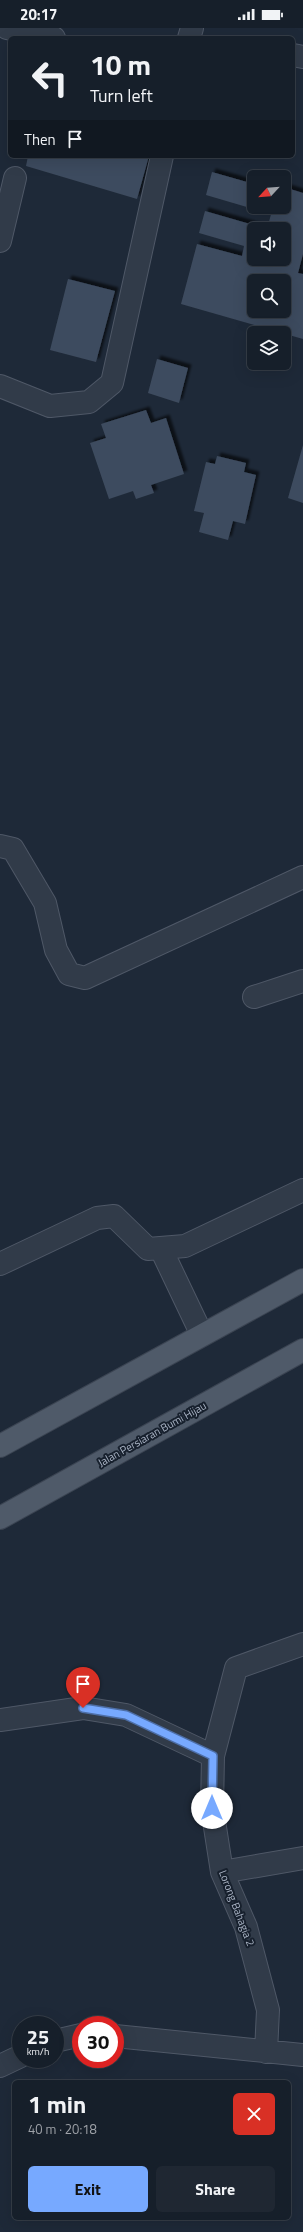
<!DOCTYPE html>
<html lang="en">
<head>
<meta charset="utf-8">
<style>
  body { margin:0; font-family:"Titillium Web",sans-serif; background:#1f2732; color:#f1f3f6; height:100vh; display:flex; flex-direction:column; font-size:15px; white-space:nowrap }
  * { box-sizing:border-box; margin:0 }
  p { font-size:13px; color:#9ea2a8 }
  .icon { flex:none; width:22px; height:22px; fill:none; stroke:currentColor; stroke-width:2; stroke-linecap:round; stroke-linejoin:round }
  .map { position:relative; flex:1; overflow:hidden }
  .sheet { position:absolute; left:12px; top:2052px; width:279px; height:140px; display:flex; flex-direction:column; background:#161f2a; border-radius:6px; box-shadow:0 4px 16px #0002,0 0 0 1px #353d47 }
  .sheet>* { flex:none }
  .banner { position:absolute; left:8px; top:8px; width:287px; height:122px; border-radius:6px; box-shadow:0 4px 16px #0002,0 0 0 1px #353d47; background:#161f2a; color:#f1f3f6; overflow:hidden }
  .needle { width:26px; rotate:244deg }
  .tools { position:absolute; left:247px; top:142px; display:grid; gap:8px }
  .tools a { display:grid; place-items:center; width:44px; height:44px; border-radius:6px; background:#161f2a; box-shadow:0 4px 16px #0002,0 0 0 1px #353d47; font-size:20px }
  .speed { position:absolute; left:12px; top:1988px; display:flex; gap:8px; font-size:20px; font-weight:700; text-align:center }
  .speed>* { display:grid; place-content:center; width:52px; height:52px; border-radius:50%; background:#161f2a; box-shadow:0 4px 16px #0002,0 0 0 1px #353d47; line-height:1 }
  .speed small { font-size:10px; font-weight:400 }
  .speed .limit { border:6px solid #d22; background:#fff; color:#111 }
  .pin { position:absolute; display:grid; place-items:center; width:34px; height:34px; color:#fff; margin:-41px -17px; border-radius:50% 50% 50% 0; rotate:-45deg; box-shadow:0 0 4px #0007 }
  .pin .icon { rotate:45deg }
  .me { position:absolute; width:44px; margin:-22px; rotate:0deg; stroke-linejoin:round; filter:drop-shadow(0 0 3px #0008) }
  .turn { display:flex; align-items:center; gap:14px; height:84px; padding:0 16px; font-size:18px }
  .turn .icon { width:52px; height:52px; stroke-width:2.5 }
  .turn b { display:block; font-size:28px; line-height:34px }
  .then { display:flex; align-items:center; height:38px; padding:0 16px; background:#0003; gap:8px; font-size:15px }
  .round { display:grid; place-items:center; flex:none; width:42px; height:42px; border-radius:6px; background:#1f2732 }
  .overview { display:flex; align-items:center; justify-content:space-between; height:68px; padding:0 16px }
  h1 { font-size:24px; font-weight:700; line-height:30px }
  .primary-button { display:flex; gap:8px; margin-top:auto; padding:8px 16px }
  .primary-button a { flex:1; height:46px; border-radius:6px; background:#77a9ff; color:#111; font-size:16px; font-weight:700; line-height:46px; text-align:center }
  .primary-button a+a { background:#1f2732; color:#f1f3f6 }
  .status { display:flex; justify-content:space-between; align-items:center; height:28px; padding:0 20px; background:#161f2a; direction:ltr }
  .status svg { height:11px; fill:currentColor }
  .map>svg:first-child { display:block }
  .building { fill:#3e4b5e; fill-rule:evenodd; filter:url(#shadow) }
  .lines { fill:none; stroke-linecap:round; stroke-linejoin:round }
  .minor-casing { stroke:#4f5867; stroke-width:24 }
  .major-casing { stroke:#3b4452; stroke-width:24 }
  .minor { stroke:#313b49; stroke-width:22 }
  .major { stroke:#4f5a69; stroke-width:22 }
  .route-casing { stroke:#4d6ea6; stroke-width:10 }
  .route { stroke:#77a9ff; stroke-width:7 }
  .labels { text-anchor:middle; stroke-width:4; stroke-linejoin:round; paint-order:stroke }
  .street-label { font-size:11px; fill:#abb5c6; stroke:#17202d }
</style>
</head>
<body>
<div class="status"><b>20:17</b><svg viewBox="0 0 49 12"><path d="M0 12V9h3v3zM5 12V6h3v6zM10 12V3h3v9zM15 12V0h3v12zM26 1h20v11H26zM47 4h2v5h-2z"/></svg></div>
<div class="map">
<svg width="303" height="2204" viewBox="0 0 303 2204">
  <defs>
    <filter id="shadow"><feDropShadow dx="3.5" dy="-3.5" stdDeviation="1" flood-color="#0009"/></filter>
  </defs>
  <rect width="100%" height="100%" fill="#1e2938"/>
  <path class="building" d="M 28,128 L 149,128 L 137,171 L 26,138 Z
    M 212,144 L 254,156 L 254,179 L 258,179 L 257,182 L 206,167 Z
    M 284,159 L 303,165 L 303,226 L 298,245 L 303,246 L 303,311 L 181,276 L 197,216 L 242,228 L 244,218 L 199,205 L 205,183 L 267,201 L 273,179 L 284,179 ZM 254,201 L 284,201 L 284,231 L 254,231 ZM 254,253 L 284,253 L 284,283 L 254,283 Z
    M 68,251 L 115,263 L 96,334 L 50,322 Z
    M 157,331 L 188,340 L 179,375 L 148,365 Z
    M 146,382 L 151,395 L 166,390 L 184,446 L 151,457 L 154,465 L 136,471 L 133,463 L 109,471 L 90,415 L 106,410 L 101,396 Z
    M 303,417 L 303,475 L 288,470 Z
    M 217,428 L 246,435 L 244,444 L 256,447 L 245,496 L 233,493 L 228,512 L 199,504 L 204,485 L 194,483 L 206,434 L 215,436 Z"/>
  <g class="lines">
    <defs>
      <path id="minor" d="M 7,0 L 54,10
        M 189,10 L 192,0
        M 293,27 L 303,29
        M 0,213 L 15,150
        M 0,358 L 50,378 L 89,374 L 112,355 L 162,128
        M 0,818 L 13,821 L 45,875 L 56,922 L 69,946 L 85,950 L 303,849
        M 254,969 L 303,953
        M 161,1221 L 202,1307
        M 0,1236 L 97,1190 L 114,1188 L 148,1221 L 185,1218 L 303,1162
        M 0,1692 L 83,1680 L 126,1687 L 213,1728
        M 222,1844 L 303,1830
        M 115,2008 L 303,2027
        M 55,2013 L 81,2007
        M 266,2024 L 268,1982 L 246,1899 L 222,1844 L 212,1780 L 213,1728 L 236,1640 L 303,1616
        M 0,2038 L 21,2028"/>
      <path id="major" d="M 0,1418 L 303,1252
        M 0,1490 L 303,1322"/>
    </defs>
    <use href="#minor" class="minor-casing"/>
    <use href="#major" class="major-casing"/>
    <use href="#minor" class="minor"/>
    <use href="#major" class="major"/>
  </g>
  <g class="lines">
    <defs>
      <path id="route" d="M 83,1680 L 126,1687 L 213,1728 L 212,1780"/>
    </defs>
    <use href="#route" class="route-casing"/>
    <use href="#route" class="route"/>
  </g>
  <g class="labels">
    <g class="street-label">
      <text transform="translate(152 1406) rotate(-29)" y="4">Jalan Persiaran Bumi Hijau</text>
      <text transform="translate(237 1880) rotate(69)" y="4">Lorong Bahagia 2</text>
    </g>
  </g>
</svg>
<div class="tools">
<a><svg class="needle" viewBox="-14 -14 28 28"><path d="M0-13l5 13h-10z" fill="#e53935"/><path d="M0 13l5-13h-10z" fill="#9ea2a8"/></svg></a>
<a><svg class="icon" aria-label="sound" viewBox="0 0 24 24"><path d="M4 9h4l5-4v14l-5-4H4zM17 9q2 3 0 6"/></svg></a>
<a><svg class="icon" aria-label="search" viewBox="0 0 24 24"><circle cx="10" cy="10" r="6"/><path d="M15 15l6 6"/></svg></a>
<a><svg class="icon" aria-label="layers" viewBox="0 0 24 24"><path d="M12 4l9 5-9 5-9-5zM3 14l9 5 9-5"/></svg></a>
</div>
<div class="speed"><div>25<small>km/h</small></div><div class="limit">30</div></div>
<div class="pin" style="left:83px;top:1680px;background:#d93025"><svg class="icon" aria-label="arrive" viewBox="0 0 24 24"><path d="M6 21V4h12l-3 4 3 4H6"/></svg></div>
<svg class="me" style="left:212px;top:1780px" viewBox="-20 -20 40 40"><circle r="19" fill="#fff"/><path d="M0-13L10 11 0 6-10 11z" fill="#77a9ff"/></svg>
<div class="banner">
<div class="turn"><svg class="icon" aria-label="left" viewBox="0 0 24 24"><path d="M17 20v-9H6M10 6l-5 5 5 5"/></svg><div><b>10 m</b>Turn left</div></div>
<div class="then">Then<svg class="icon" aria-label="arrive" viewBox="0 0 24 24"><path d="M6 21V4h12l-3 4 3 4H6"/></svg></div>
</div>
<section class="sheet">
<div class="overview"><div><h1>1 min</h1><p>40 m · 20:18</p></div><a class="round" style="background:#d93025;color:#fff"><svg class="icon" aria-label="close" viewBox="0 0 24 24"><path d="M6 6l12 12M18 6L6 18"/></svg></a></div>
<div class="primary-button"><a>Exit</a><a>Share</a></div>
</section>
</div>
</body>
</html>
